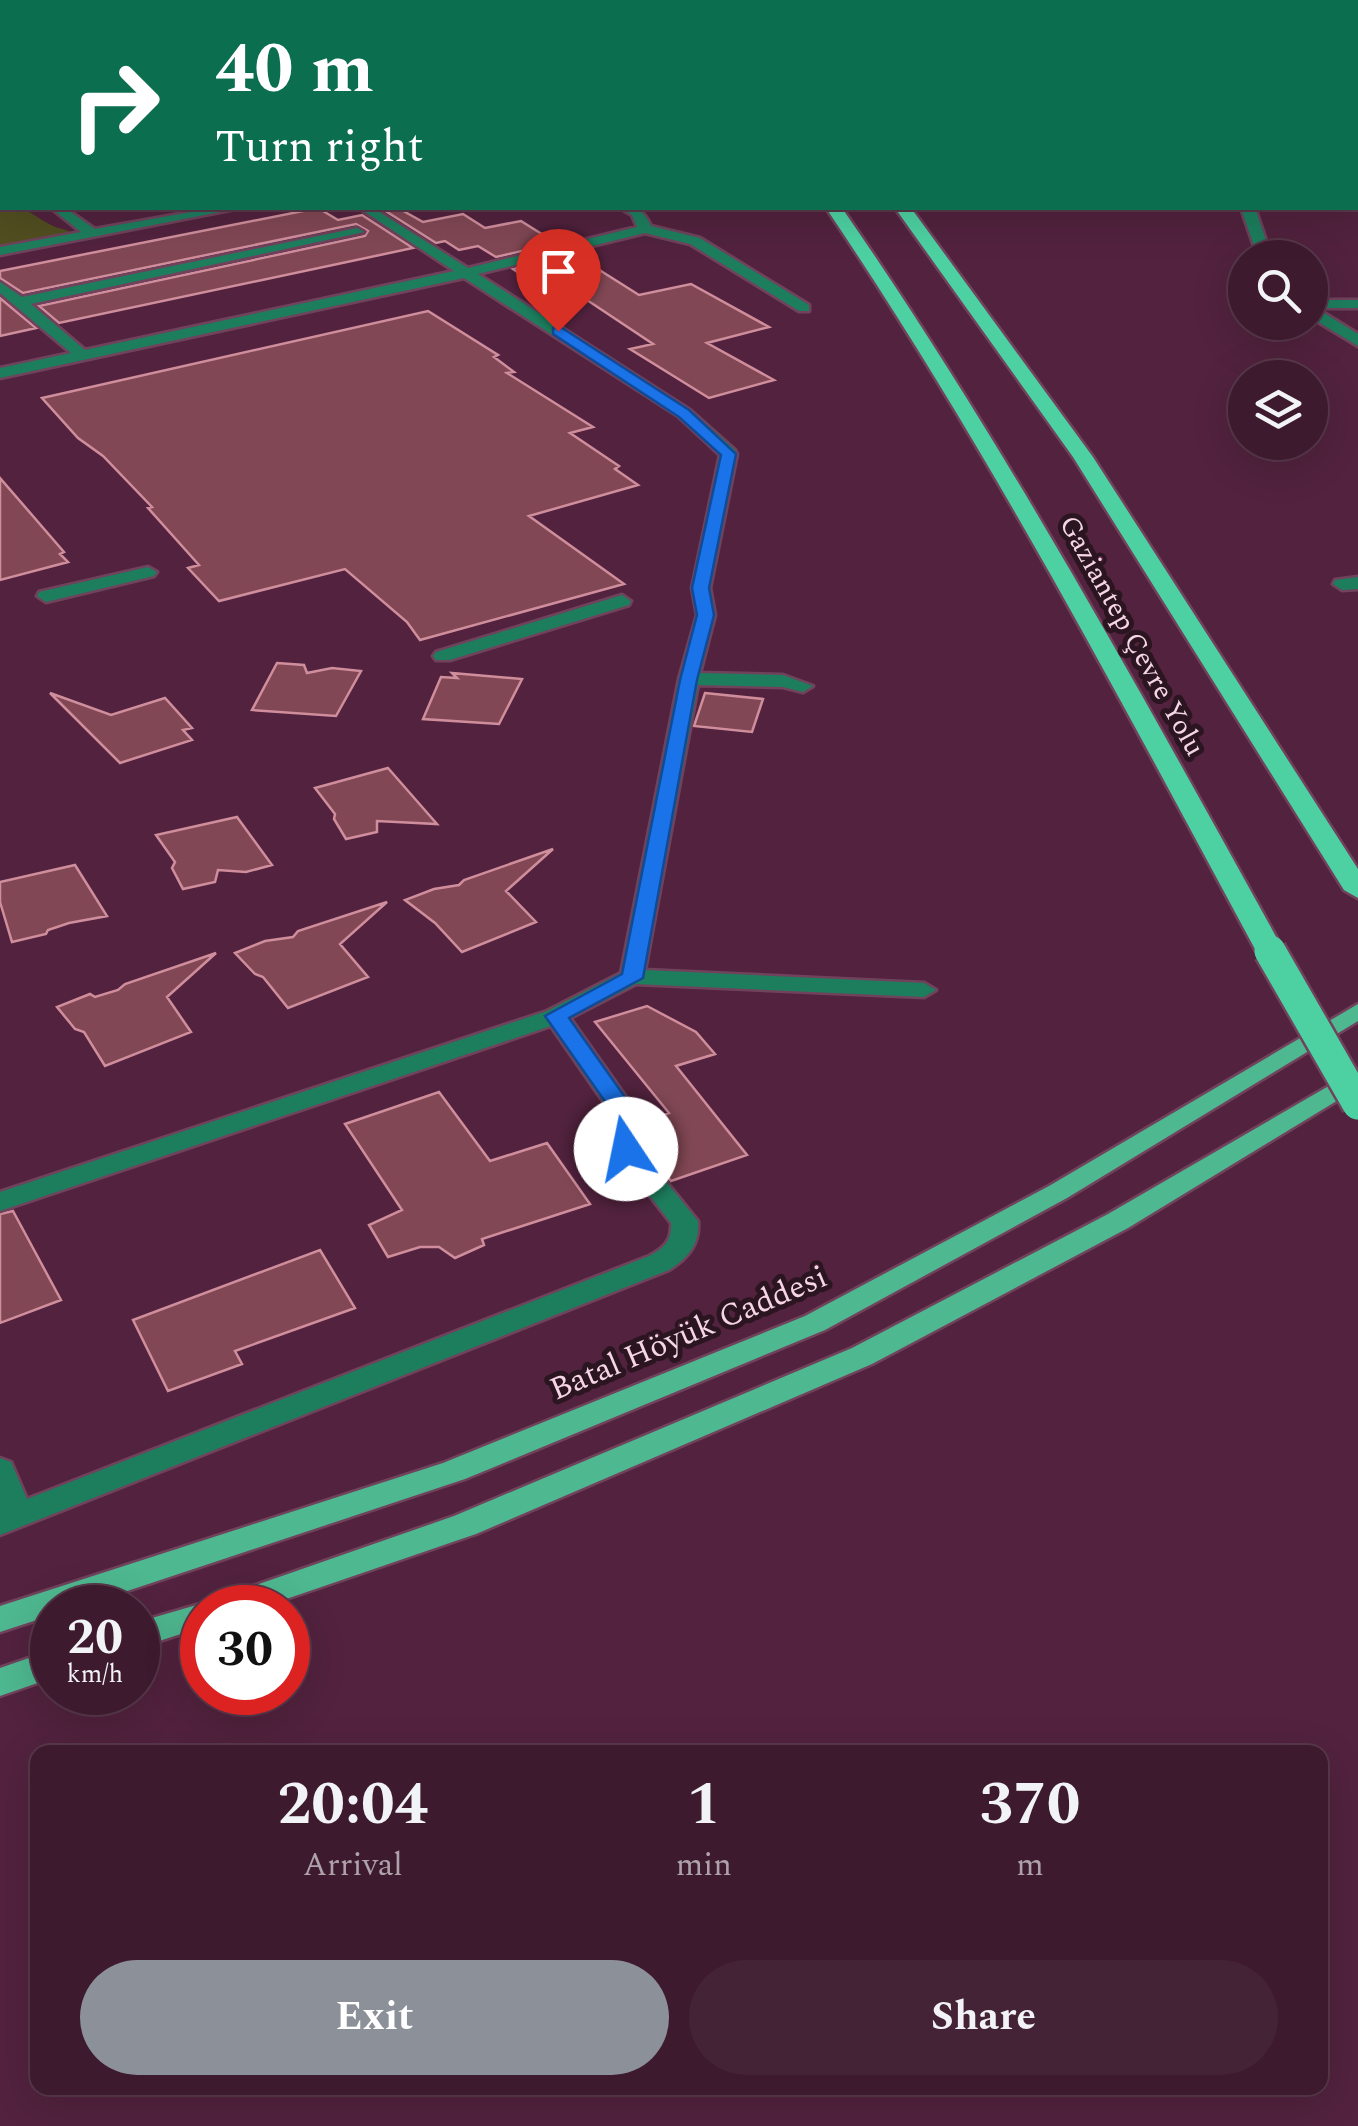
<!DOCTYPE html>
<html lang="en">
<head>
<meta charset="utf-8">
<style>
  body { margin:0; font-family:Spectral,serif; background:#452336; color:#f1f3f6; height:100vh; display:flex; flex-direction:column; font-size:38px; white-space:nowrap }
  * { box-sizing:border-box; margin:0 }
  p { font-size:32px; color:#ada1aa }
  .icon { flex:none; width:55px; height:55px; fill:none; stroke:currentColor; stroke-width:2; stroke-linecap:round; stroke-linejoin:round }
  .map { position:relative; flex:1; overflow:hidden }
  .drawer { position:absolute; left:30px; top:1745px; width:1298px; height:350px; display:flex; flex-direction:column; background:#3e1a2e; border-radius:20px; box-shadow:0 10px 40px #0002,0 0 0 2px #57384a }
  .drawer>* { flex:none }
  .banner { position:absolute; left:0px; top:0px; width:1360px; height:210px; box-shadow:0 10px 40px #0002,0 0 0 2px #57384a; background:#0b6e4f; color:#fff; overflow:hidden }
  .buttons { position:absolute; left:1228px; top:240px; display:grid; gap:20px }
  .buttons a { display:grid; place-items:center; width:100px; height:100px; border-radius:50%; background:#3e1a2e; box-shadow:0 10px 40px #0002,0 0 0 2px #57384a; font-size:50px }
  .speed { position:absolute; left:30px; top:1585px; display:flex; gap:20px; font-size:50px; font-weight:700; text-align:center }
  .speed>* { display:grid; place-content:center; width:130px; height:130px; border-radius:50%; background:#3e1a2e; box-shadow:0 10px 40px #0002,0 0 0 2px #57384a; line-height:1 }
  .speed small { font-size:25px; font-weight:400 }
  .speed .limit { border:15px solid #d22; background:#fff; color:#111 }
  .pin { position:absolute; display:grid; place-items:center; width:85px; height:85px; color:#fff; margin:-102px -42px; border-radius:50% 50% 50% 0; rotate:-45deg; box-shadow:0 0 10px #0007 }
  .pin .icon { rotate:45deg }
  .me { position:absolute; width:110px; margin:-55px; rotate:349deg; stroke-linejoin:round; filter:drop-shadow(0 0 8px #0008) }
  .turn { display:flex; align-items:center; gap:35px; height:210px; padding:0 50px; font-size:45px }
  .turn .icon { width:130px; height:130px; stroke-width:2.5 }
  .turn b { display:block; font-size:70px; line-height:85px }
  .eta { display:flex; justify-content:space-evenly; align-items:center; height:170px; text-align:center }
  .eta b { font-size:60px; font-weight:700; line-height:70px }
  .button { display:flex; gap:20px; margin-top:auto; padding:20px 50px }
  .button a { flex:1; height:115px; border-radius:60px; background:#8c9099; color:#fff; font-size:40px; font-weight:700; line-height:115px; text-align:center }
  .button a+a { background:#452336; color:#f1f3f6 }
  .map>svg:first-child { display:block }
  .green { fill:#514e20 }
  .building { fill:#814754; stroke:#d08e9c; stroke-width:2.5 }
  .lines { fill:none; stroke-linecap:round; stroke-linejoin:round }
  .minor-casing { stroke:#70425c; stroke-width:5 }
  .major-casing { stroke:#70425c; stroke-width:5 }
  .highway-casing { stroke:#70425c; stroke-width:5 }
  .minor { fill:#1d7e5e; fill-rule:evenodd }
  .major { fill:#4eb890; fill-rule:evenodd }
  .highway { fill:#4dd1a2; fill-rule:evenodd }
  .highway-bridge-casing { stroke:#70425c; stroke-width:36; stroke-linecap:butt }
  .highway-bridge { stroke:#4dd1a2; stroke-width:31 }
  .route { fill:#1a73e8; stroke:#114b97; stroke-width:2.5 }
  .labels { text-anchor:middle; stroke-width:10; stroke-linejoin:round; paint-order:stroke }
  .far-street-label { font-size:28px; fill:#f6d6e6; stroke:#2a1521 }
  .street-label { font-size:32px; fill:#f6d6e6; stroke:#2a1521 }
</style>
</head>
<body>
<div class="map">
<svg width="1358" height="2126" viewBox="0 0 1358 2126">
  <rect width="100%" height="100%" fill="#52223e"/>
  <path class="green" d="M 0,176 L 2,208 C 31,208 28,213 51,225 C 60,230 66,228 75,235 L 0,249 Z"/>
  <path class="building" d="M 318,208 L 338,220 L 362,215 L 413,248 L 59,323 L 39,306 L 365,236 L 368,231 L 356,224 L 23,293 L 0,278 L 0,271 Z
    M 398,208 L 423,222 L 463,214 L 485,228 L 521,221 L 556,243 L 496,257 L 478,246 L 459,250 L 445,241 L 436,243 L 384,210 Z
    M 574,254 L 639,295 L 691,284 L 769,327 L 707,343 L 774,380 L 709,398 L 630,349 L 653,344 L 578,294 L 557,299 L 513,269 Z
    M 0,298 L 36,328 L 0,336 Z
    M 428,311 L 498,355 L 494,357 L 514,372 L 507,373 L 593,427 L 570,433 L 619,466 L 615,469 L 638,485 L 529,516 L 624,584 L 420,640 L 407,622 L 345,569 L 219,601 L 188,568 L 199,565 L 148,508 L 152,507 L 103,456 L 78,438 L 42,398 Z
    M 0,478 L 64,552 L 60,554 L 68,562 L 0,580 Z
    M 277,663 L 304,665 L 307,673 L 332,668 L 361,671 L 336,716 L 252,710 Z
    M 452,673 L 522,679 L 499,724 L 423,719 L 441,677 L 457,678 Z
    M 50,693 L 111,715 L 165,698 L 192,728 L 183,730 L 192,740 L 120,763 Z
    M 705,693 L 763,699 L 752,732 L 694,726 Z
    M 388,768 L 437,824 L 377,821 L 377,832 L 346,839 L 334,819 L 335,814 L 315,788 Z
    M 237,817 L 272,865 L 246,872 L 218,870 L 215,882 L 183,889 L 172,868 L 175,862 L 156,835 Z
    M 553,849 L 506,891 L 536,922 L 462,952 L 435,923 L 405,900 L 434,889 L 459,885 L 464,880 Z
    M 75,865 L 107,916 L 69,923 L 48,930 L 46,934 L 12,942 L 0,902 L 0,882 Z
    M 387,902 L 340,944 L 368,977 L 288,1008 L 263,977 L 255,974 L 235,953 L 265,941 L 293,937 L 298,931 Z
    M 216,953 L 167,997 L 191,1032 L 105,1066 L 84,1032 L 75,1029 L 57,1007 L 90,994 L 95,997 L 118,990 L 125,984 Z
    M 647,1006 L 696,1032 L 715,1054 L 676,1066 L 747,1155 L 671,1181 L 643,1146 L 644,1121 L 669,1113 L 595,1022 Z
    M 439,1092 L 490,1161 L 547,1143 L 590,1204 L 482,1239 L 484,1245 L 455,1258 L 439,1247 L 420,1247 L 388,1257 L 369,1225 L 402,1210 L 345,1124 Z
    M 13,1211 L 61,1300 L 0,1323 L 0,1214 Z
    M 320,1250 L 355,1308 L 235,1351 L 242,1364 L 168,1391 L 133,1320 Z"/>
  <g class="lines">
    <defs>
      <path id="minor" d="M 97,0 L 116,0 L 117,2 L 100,2 Z
        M 1293,0 L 1311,0 L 1312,2 L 1296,2 Z
        M 0,36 L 2,36 L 2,42 L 0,42 Z
        M 0,97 L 2,98 L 2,104 L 0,105 Z
        M 0,161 L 2,162 L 2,171 L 0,170 Z
        M 51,208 L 65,208 L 95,229 L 214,208 L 240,208 L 0,255 L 0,247 L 81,232 Z
        M 359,208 L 373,208 L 468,268 L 637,227 L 632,215 L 620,208 C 638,206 643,210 651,226 L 700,238 L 809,305 L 809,311 L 799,311 L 690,244 L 645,233 L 478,274 L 690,410 L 735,450 L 737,454 L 710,588 L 715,615 L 700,673 L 783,675 L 813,686 L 803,692 L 783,687 L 698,685 L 645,970 L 924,983 L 936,990 L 924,997 L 636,984 L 570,1018 L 640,1117 L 639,1148 L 698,1221 C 700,1244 688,1258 669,1270 L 0,1535 L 0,1458 L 11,1462 L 27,1499 L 649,1256 C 664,1248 672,1241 671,1223 L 613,1149 L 614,1117 L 551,1026 L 0,1211 L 0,1192 L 547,1011 L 621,973 L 679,679 L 697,615 L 692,588 L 720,455 L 678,416 L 464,278 L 0,378 L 0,368 L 71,353 L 0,293 L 0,282 L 22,297 L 357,228 L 364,232 L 31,304 L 85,350 L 454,271 Z
        M 1241,208 L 1255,208 L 1272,258 L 1258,258 Z
        M 1310,300 L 1358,300 L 1358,308 L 1316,308 L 1358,334 L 1358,346 L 1310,317 Z
        M 148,567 L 157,572 L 154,576 L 46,602 L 37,596 L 39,592 Z
        M 1358,577 L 1358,589 L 1342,590 L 1333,584 L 1335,580 Z
        M 622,595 L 631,601 L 629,605 L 450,660 L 436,660 L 433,656 L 436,652 Z"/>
      <path id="major" d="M 1358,1004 L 1358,1021 L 1067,1198 L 825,1330 L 465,1479 L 76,1608 L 52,1608 L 52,1615 L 0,1632 L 0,1606 L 443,1463 L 805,1316 L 1049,1186 Z
        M 1358,1069 L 1358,1088 L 1128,1228 L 872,1364 L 476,1534 L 260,1608 L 202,1608 L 202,1627 L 138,1648 L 138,1622 L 207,1602 L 454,1516 L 852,1348 L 1108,1214 Z
        M 52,1650 L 52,1678 L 0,1696 L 0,1668 Z"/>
      <path id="highway" d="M 674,0 L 687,0 L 688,2 L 675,2 Z
        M 729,0 L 742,0 L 743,2 L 730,2 Z
        M 826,208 L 842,208 C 1006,445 1144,698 1284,951 L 1280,957 L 1270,959 L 1256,951 C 1120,699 987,446 826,208 Z
        M 895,208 L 911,208 L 1093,457 L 1358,869 L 1358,898 L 1344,890 L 1073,457 Z"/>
    </defs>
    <use href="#minor" class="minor-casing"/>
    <use href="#major" class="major-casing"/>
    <use href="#highway" class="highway-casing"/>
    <use href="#minor" class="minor"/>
    <use href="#major" class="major"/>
    <use href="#highway" class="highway"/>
    <defs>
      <path id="highway-bridge" d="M 1270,951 L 1358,1104"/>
    </defs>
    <use href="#highway-bridge" class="highway-bridge-casing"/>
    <use href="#highway-bridge" class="highway-bridge"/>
  </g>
  <path class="route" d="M 553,328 L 562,328 L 689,410 L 736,454 L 709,588 L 714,615 L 697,680 L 643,978 L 569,1018 L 639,1117 L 638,1149 L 626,1157 L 614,1149 L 616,1117 L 545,1016 L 622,974 L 680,680 L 697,615 L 692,588 L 721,455 L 679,417 L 553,334 Z"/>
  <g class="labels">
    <g class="far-street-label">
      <text transform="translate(1133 635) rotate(61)" y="10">Gaziantep Çevre Yolu</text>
    </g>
    <g class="street-label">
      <text transform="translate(688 1332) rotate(-23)" y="11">Batal Höyük Caddesi</text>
    </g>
  </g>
</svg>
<div class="buttons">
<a><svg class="icon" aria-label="search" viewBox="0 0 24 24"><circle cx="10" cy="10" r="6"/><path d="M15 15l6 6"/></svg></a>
<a><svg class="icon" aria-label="layers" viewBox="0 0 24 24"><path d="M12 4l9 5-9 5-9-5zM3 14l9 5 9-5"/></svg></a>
</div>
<div class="speed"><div>20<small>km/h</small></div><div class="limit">30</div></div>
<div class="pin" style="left:558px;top:331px;background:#d93025"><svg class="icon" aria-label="arrive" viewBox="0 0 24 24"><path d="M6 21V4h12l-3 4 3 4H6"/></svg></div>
<svg class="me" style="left:626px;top:1149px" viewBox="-20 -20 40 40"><circle r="19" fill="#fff"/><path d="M0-13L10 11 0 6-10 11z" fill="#1a73e8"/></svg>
<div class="banner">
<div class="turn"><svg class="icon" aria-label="right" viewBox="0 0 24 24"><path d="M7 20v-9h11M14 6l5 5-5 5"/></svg><div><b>40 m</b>Turn right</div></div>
</div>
<section class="drawer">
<div class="eta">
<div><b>20:04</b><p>Arrival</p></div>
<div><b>1</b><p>min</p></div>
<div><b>370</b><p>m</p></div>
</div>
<div class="button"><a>Exit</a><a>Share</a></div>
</section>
</div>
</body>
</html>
